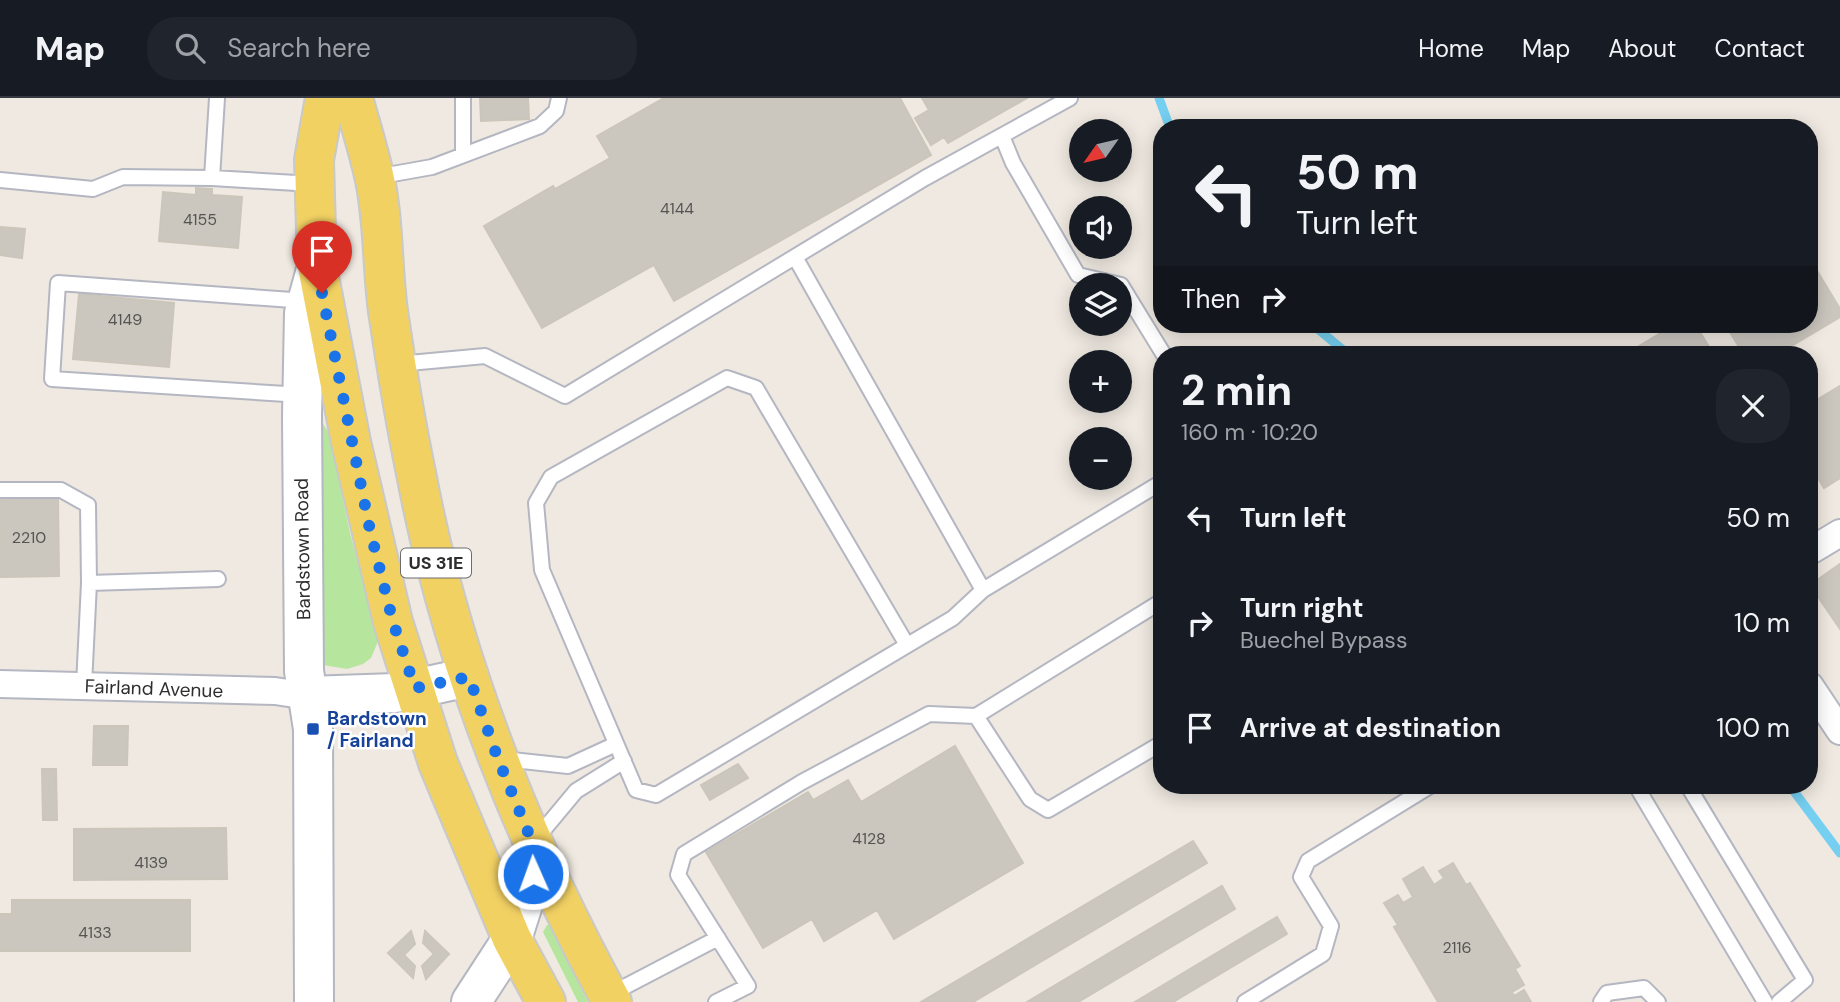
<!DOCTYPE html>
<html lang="en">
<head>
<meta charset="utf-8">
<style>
  body { margin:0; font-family:"DM Sans",sans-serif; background:#20242c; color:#f1f3f6; height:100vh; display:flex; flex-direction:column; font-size:26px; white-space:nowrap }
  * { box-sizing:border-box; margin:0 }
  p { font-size:23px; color:#9ea1a6 }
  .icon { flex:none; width:38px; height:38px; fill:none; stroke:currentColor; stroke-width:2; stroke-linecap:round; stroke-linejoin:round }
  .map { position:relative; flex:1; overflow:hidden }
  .details { position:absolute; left:1153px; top:248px; width:665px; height:448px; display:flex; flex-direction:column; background:#171b24; border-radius:28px; box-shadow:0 4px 18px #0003 }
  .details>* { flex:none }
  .hud { position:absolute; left:1153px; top:21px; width:665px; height:214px; border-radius:28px; box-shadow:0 4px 18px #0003; background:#171b24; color:#f1f3f6; overflow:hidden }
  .needle { width:46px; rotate:236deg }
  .fabs { position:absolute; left:1069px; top:21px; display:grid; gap:14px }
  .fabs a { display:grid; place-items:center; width:63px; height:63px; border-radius:50%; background:#171b24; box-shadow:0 4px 18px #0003; font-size:35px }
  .pin { position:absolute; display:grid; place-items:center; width:60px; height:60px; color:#fff; margin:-72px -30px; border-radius:50% 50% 50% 0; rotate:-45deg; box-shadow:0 0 7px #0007 }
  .pin .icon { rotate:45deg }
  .me { position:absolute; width:77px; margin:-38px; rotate:358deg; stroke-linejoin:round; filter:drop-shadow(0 0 5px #0008) }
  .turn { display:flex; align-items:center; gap:24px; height:147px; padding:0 28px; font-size:32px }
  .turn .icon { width:91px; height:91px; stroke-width:2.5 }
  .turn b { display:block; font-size:49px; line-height:60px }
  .then { display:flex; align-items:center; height:66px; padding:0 28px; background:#0003; gap:14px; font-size:26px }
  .round { display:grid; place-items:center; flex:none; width:74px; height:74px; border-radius:28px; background:#20242c }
  .summary { display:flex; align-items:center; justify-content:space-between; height:119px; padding:0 28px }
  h1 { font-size:42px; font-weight:700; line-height:52px }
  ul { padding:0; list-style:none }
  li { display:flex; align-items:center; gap:21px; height:105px; padding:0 28px }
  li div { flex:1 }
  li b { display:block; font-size:26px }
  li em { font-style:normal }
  header { display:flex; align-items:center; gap:42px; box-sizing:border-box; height:98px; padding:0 35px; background:#171b24; border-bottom:2px solid #363941 }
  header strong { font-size:33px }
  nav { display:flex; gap:38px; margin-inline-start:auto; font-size:24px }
  .search { width:490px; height:63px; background:#20242c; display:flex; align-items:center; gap:18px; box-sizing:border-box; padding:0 24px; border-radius:28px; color:#9ea1a6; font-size:26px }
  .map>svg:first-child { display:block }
  .green { fill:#b6e59e }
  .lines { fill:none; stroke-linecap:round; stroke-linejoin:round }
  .stream { stroke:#75cff0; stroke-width:9 }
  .building { fill:#cbc7bf; stroke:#cbc5ba; stroke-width:2 }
  .service-casing { stroke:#b4b7c1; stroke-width:18 }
  .minor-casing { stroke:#b4b7c1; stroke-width:30 }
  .secondary-casing { stroke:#b4b7c1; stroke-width:42 }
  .primary-casing { stroke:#c9c9c9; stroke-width:42 }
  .service { stroke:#fff; stroke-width:14 }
  .minor { stroke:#fff; stroke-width:26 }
  .secondary { stroke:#fff; stroke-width:38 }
  .primary { stroke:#f2d163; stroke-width:38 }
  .route { stroke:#1a73e8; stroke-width:12; stroke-dasharray:0 21.6 }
  .transit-dot { fill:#1a4fb4; stroke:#fff; stroke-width:2.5 }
  .labels { text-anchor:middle; stroke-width:5; stroke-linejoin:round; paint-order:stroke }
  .number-label { font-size:16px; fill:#555452 }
  .shield { fill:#fff; stroke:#6d6d6d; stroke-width:2 }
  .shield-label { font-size:18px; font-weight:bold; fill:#2e2e2e }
  .street-label { font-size:19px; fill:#2e2e2e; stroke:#fff }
  .transit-label { font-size:19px; font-weight:bold; fill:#164399; stroke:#fff; text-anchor:start }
</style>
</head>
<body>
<header>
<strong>Map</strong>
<div class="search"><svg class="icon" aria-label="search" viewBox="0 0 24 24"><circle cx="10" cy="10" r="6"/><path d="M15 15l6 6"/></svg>Search here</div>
<nav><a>Home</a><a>Map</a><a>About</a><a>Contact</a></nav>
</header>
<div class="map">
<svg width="1840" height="904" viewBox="0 0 1840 904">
  <rect width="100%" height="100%" fill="#efe9e1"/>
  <path class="green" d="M 320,321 L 329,335 L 350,435 L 379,541 L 371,560 L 363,566 L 347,571 L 323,567 Z
    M 547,827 L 549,827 L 588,904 L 578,904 L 543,834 Z"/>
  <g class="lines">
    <path class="stream" d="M 1159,0 L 1170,30
      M 1312,226 L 1349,257
      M 1790,688 L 1840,755"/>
  </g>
  <path class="building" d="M 480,0 L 528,0 L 529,21 L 481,23 Z
    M 664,0 L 900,0 L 931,57 L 674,203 L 654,167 L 542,230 L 484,128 L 553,88 L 555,91 L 610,60 L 597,38 Z
    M 922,0 L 1027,0 L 948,45 L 944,39 L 931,47 L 915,20 L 929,12 Z
    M 196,90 L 212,91 L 212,97 L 242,99 L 238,150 L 159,143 L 163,94 L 196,97 Z
    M 0,129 L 25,131 L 22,160 L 0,157 Z
    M 1810,161 L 1840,211 L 1840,219 L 1776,257 L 1744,257 L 1725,226 L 1810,226 Z
    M 79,196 L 174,205 L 169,269 L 73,261 Z
    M 1676,226 L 1695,226 L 1714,257 L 1624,257 Z
    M 1840,288 L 1840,380 L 1824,390 L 1810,366 L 1810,306 Z
    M 0,400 L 58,400 L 59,478 L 0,479 Z
    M 1840,466 L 1840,531 L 1810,487 Z
    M 94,628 L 128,628 L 127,667 L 93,667 Z
    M 955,648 L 1023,765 L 894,841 L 877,812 L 824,843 L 812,821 L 763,850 L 706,754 L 808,694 L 813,702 L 848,682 L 861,704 Z
    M 738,666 L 748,680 L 710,702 L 701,687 Z
    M 42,671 L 56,671 L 57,722 L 43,722 Z
    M 226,730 L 227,781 L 74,782 L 74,731 Z
    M 1193,743 L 1207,765 L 973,904 L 921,904 Z
    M 1453,765 L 1466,787 L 1470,785 L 1520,868 L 1515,871 L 1524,887 L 1512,894 L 1514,898 L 1524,892 L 1531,904 L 1438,904 L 1394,829 L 1398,827 L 1384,805 L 1398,797 L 1403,805 L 1413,799 L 1403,781 L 1423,769 L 1434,787 L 1444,780 L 1439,773 Z
    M 1222,788 L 1235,811 L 1078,904 L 1027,904 Z
    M 12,802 L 190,802 L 190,853 L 0,853 L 0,816 L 12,816 Z
    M 1277,819 L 1287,836 L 1173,904 L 1135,904 Z
    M 411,833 L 415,846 L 404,857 L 415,868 L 413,880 L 388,855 Z
    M 425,833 L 449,856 L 426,881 L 422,868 L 434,856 L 423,845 Z"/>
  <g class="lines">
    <defs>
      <path id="service" d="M 463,0 L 463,57
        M 1002,38 L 1013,65 L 1078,177 L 1121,187 L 1164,257
        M 376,79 L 432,69 L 540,28 L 556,13 L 559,0
        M 212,80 L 217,0
        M 0,82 L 93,91 L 123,79 L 212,80 L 313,86
        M 795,159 L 983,492 L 1162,384
        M 398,266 L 485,258 L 565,298 L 925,80 L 1070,0
        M 302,297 L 52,281 L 58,185 L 306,203
        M 0,392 L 61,392 L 88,407 L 89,485
        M 907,547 L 756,290 L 727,280 L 551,379 L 536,405 L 542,472 L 636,692 L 656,697 L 953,520 L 983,492
        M 84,587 L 89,485 L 218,481
        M 976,618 L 1030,701 L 1048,712 L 1162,645
        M 504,661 L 568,668 L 616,646
        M 1643,688 L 1638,691 L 1765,904
        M 1688,688 L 1805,882 L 1779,904
        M 536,741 L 576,693 L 624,663
        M 609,897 L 718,840
        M 716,904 L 748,888 L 678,777 L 684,756 L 802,684 L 929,616 L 976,618 L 1162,503
        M 1245,904 L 1323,856 L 1331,828 L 1301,779 L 1308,763 L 1430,688
        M 1601,904 L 1607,895 L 1644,890 L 1658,904"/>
      <path id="minor" d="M 1810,453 L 1840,435
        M 0,586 L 275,593 L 308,598
        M 1810,588 L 1840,633"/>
      <path id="secondary" d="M 308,598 L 395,595 L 469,579
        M 314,904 L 313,631 L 304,573 L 302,318 L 304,215 L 317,168
        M 471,904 L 512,841 L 538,759"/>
      <path id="primary" d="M 325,0 L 314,62 L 317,168 L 351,344 L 393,524 L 438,665 L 512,841 L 546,904
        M 353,0 C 360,25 368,51 374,77 C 384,121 382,169 388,213 C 396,267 405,322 416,375 C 451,561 522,739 612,904"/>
    </defs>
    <use href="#service" class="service-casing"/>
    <use href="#minor" class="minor-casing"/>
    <use href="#secondary" class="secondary-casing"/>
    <use href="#primary" class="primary-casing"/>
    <use href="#service" class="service"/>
    <use href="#minor" class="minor"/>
    <use href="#secondary" class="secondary"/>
    <use href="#primary" class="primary"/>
  </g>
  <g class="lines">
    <path class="route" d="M 322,195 L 370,432 L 393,524 L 415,590 L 469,579 L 498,661 L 538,758 L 533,776"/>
  </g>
  <rect class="transit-dot" x="306" y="624" width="14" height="14" rx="3.5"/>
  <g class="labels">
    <g class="number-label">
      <text x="677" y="116">4144</text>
      <text x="200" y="127">4155</text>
      <text x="125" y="227">4149</text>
      <text x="29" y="445">2210</text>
      <text x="869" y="746">4128</text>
      <text x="151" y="770">4139</text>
      <text x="95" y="840">4133</text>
      <text x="1457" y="855">2116</text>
    </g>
    <rect class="shield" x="401" y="450.5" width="70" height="29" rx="5"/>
    <g class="shield-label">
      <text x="436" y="471">US 31E</text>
    </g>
    <g class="street-label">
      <text transform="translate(302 451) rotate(-91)" y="7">Bardstown Road</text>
      <text transform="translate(154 590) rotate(2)" y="7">Fairland Avenue</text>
    </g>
    <g class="transit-label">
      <text x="327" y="627">Bardstown<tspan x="327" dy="22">/ Fairland</tspan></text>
    </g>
  </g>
</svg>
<div class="fabs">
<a><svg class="needle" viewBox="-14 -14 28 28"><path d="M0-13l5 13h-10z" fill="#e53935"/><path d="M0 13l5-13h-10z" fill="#9ea1a6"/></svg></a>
<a><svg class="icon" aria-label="sound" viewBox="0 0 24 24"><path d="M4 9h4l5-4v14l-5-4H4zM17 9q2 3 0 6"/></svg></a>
<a><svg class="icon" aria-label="layers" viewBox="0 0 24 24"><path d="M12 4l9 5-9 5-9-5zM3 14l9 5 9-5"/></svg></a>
<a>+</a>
<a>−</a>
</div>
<div class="pin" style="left:322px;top:195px;background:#d93025"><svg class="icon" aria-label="arrive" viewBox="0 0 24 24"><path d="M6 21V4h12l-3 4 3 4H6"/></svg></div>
<svg class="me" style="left:533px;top:776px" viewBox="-20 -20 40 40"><circle r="17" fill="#1a73e8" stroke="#fff" stroke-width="3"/><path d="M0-11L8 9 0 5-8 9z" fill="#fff"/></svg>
<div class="hud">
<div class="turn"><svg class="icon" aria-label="left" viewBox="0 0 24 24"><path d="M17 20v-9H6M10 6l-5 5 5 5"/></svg><div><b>50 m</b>Turn left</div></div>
<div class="then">Then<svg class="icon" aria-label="right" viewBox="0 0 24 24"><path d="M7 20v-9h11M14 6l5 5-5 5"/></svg></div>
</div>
<section class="details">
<div class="summary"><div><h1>2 min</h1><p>160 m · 10:20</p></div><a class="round"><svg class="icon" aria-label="close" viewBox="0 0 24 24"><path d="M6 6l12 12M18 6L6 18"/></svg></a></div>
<ul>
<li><svg class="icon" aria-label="left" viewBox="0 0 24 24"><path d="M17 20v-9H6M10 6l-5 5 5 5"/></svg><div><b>Turn left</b></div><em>50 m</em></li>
<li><svg class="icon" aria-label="right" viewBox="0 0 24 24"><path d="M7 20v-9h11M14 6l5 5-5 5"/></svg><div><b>Turn right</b><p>Buechel Bypass</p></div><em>10 m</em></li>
<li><svg class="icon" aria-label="arrive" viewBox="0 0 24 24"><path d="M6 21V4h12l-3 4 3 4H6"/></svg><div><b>Arrive at destination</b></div><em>100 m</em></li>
</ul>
</section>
</div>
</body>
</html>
